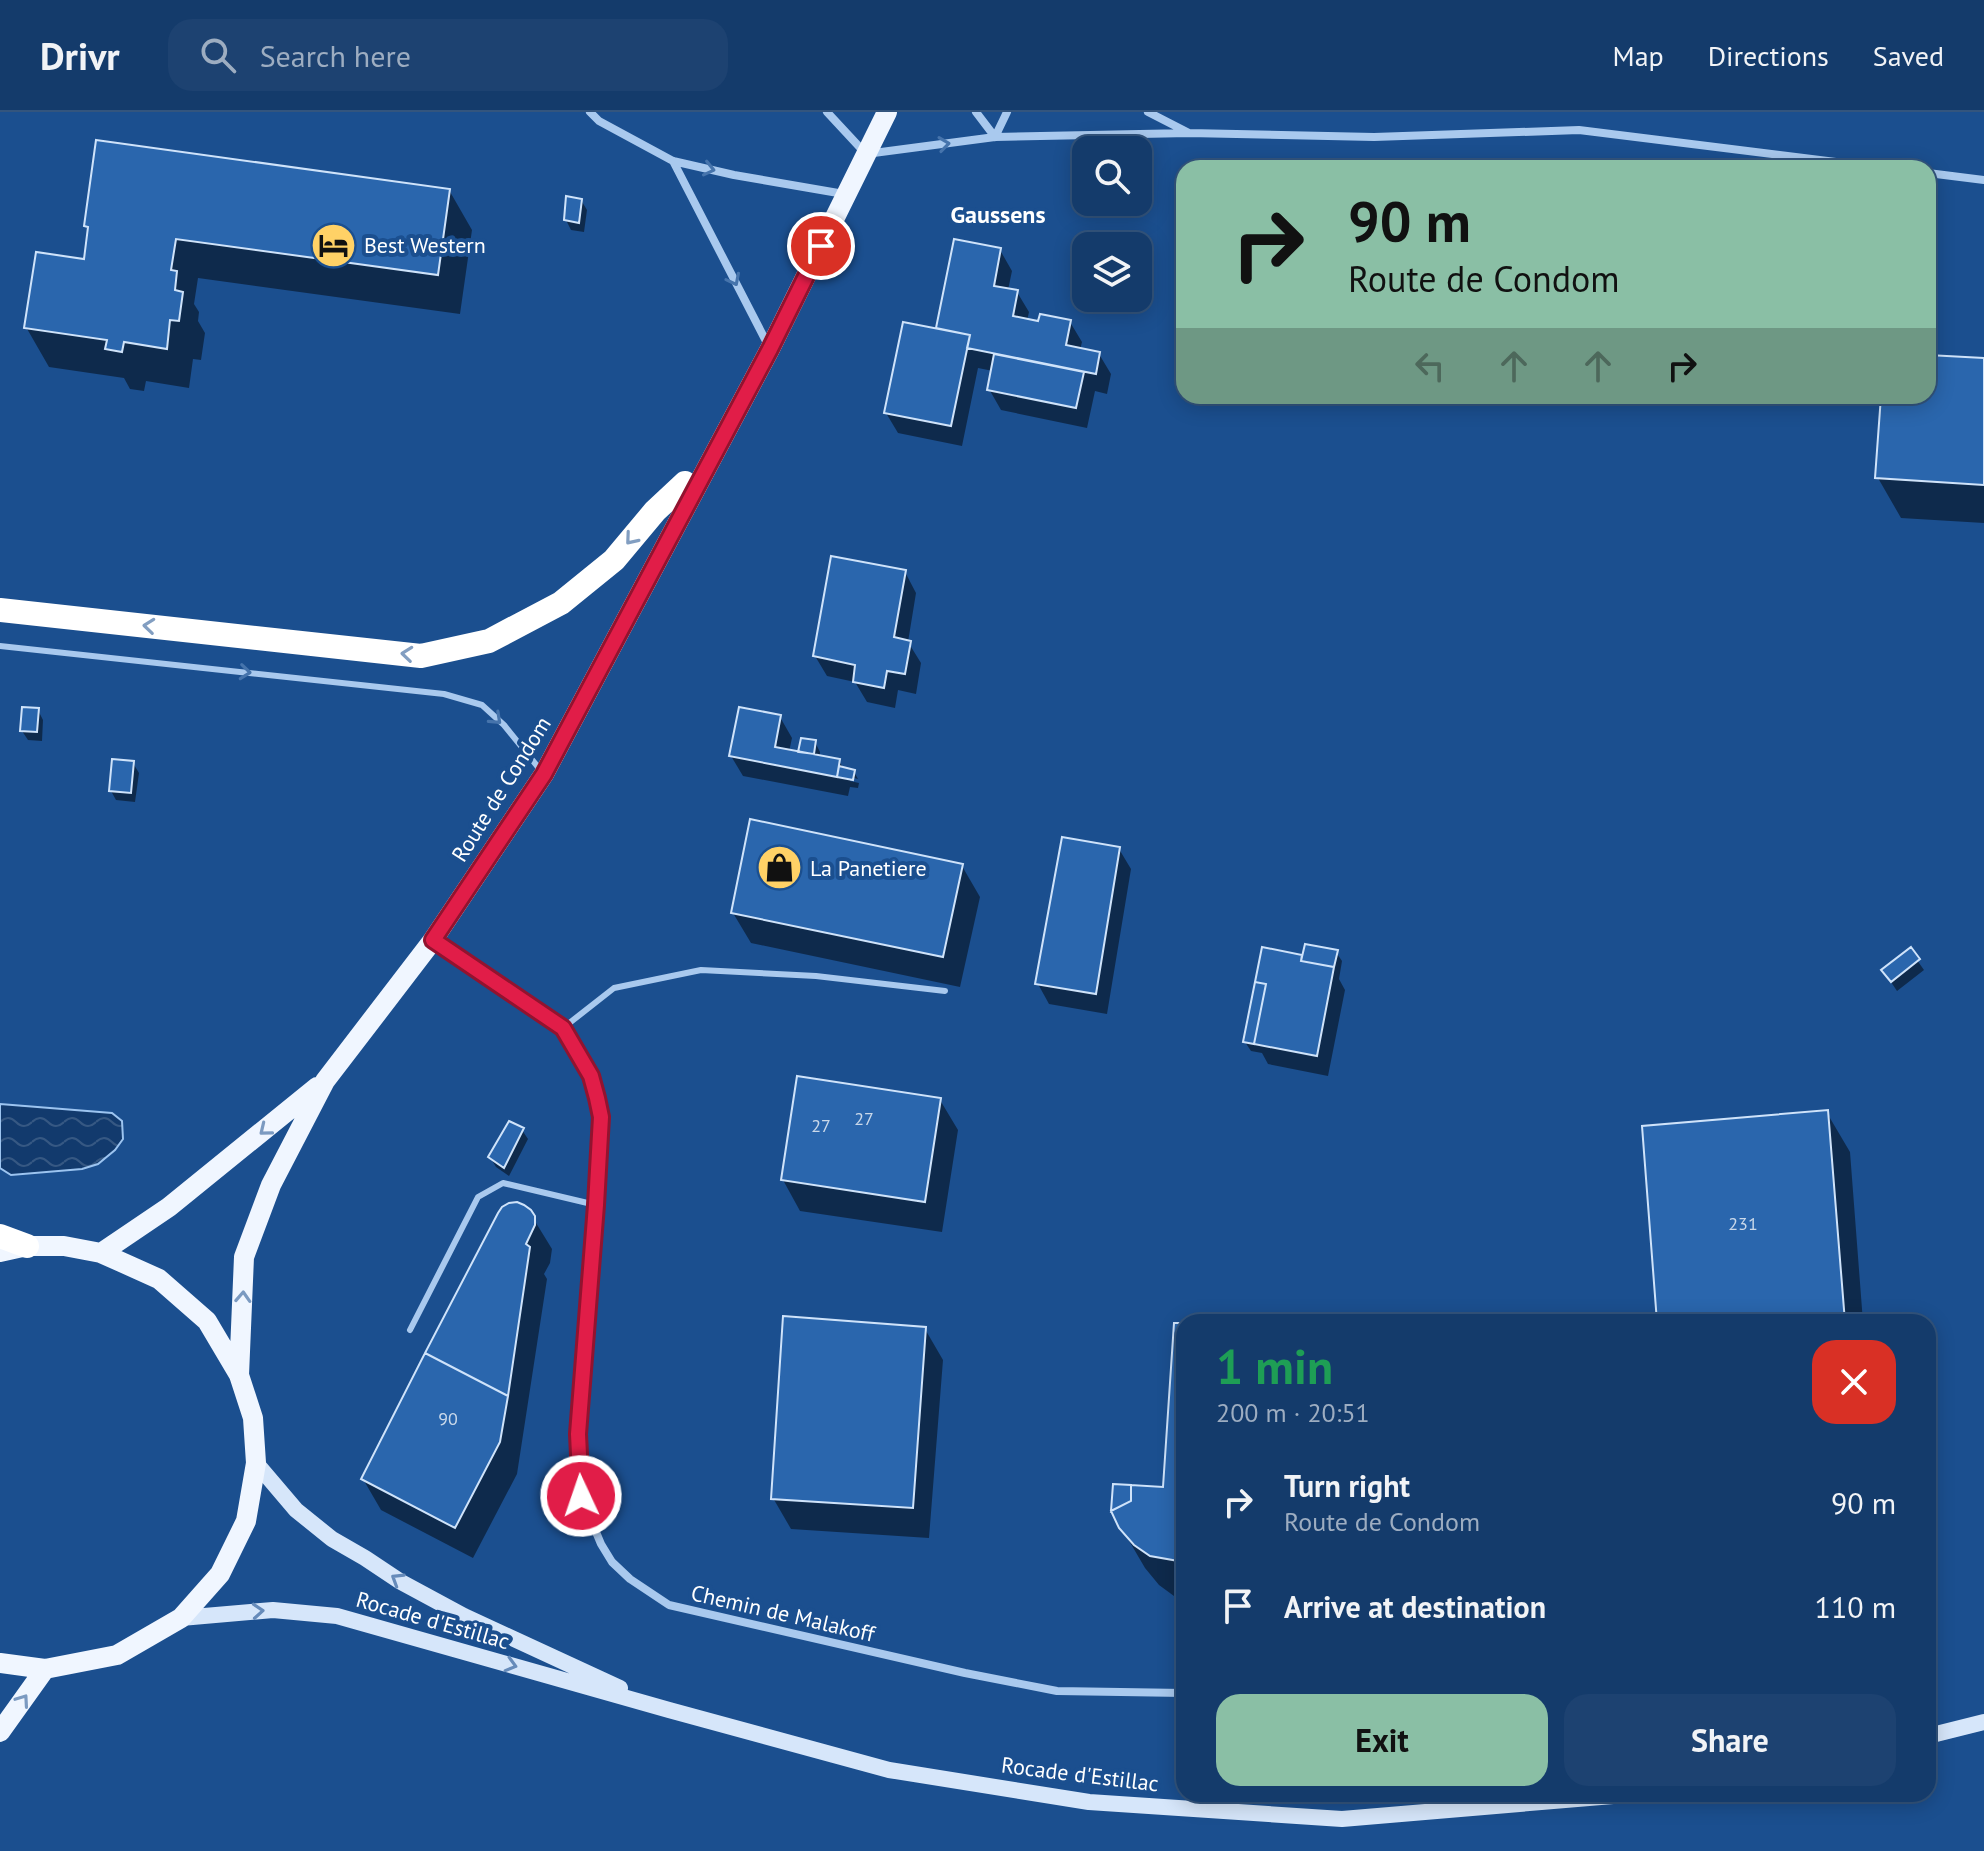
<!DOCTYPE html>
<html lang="en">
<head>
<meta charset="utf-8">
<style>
  body { margin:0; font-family:"PT Sans",sans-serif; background:#1d4271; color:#f1f3f6; height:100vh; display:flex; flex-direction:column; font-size:30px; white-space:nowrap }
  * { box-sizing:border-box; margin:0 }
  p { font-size:26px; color:#9dadc1 }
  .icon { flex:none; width:44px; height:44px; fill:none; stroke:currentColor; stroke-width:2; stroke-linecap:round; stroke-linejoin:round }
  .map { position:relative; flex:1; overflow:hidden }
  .details { position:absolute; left:1176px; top:1202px; width:760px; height:488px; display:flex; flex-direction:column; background:#143b6b; border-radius:24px; box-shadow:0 4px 20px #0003,0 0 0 2px #33557e }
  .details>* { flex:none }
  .top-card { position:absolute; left:1176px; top:48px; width:760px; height:244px; border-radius:24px; box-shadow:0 4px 20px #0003,0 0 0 2px #33557e; background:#8abfa5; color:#111; overflow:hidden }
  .fabs { position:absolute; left:1072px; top:24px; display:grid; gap:16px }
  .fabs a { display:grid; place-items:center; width:80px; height:80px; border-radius:16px; background:#143b6b; box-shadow:0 4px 20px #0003,0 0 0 2px #33557e; font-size:40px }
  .pin { position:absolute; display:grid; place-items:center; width:68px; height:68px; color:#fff; margin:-34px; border:4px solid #fff; border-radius:50%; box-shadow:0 2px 8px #0007 }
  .me { position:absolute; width:88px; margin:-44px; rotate:357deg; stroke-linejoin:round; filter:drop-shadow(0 0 6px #0008) }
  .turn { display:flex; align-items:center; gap:28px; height:168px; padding:0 40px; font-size:36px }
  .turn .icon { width:104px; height:104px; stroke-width:2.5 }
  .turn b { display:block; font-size:56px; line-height:68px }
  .lanes { display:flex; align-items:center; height:76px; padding:0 40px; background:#0003; justify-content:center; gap:40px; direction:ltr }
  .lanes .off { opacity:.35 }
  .round { display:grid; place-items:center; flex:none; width:84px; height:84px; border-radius:24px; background:#1d4271 }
  .headline { display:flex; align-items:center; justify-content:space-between; height:136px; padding:0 40px }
  h1 { font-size:48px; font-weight:600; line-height:60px; color:#1e9e55 }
  .button { display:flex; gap:16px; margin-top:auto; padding:16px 40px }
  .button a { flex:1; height:92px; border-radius:24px; background:#8abfa5; color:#111; font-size:32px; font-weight:600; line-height:92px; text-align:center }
  .button a+a { background:#1d4271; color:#f1f3f6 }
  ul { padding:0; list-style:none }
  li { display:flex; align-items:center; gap:24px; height:104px; padding:0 40px }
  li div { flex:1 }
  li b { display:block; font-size:30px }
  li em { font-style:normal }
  header { display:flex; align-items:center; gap:48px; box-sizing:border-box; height:112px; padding:0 40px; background:#143b6b; border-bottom:2px solid #33557e }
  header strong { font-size:38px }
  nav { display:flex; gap:44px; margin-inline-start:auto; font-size:28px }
  .search { width:560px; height:72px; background:#1d4271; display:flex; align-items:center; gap:20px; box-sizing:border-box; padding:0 28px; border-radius:24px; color:#9dadc1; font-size:30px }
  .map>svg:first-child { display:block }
  .water { fill:url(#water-waves); stroke:#9cc4f0; stroke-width:2 }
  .shadow { fill:#0007 }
  .building { fill:#2a66ad; stroke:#cfe3fa; stroke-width:2 }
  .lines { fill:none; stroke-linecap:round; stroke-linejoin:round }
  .lane { stroke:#a9c9ee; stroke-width:6 }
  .street { stroke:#a9c9ee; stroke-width:8 }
  .secondary { stroke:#d6e6fa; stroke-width:16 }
  .primary { stroke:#f0f6ff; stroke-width:20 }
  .highway { stroke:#fff; stroke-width:24 }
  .oneway { stroke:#4674ac }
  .oneway2 { stroke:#829ec1 }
  .oneway3 { stroke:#7b9ac1 }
  .oneway4 { stroke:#668bba }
  .route-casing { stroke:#92132f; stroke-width:20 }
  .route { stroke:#e11d48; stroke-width:14 }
  .labels { text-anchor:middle; stroke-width:8; stroke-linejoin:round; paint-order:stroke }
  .number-label { font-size:18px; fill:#cad9ea }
  .poi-label { font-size:22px; fill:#fff; stroke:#1b4f8f; text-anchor:start }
  .street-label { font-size:22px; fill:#fff; stroke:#1b4f8f }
  .neighbourhood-label { font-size:24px; font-weight:bold; fill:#fff; stroke:#1b4f8f }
</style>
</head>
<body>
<header>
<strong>Drivr</strong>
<div class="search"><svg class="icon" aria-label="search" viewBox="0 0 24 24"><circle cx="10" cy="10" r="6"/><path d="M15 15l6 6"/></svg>Search here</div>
<nav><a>Map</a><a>Directions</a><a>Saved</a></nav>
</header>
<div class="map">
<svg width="1984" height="1739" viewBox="0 0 1984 1739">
  <defs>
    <pattern id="water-waves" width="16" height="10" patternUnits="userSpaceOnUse" patternTransform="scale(2)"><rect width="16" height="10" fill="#123a6d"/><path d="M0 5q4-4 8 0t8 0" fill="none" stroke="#365883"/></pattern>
  </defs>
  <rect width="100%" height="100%" fill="#1b4f8f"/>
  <path class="water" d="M 0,992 L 112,1001 L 122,1009 L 123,1027 L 115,1038 L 98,1052 L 82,1057 L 11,1063 L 0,1056 Z"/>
  <path class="shadow" d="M 449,78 L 472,118 L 460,202 L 198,166 L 194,192 L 199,200 L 198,209 L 205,221 L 201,248 L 193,247 L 189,276 L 146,269 L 144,279 L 130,277 L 124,266 L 49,255 L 26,215 L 85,149 L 90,120 L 86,114 Z
    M 581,88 L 587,98 L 584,120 L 571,118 L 566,108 Z
    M 956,129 L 1000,138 L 1012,159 L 1008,178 L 1017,180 L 1029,200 L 1027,209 L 1040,211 L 1070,210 L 1082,230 L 1080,238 L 1099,242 L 1111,262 L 1107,282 L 1095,279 L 1087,316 L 1001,298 L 989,277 L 993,259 L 978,256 L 962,334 L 898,321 L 886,301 L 938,218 Z
    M 1928,245 L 1984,248 L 1984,411 L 1901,406 L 1878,366 L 1883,284 L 1928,284 Z
    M 905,460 L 916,481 L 908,530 L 921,551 L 916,582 L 898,578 L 895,596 L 867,590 L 855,570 L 827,564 L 815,544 Z
    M 38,598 L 43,608 L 42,629 L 28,628 L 22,619 Z
    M 780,605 L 792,626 L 789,640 L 800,642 L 815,630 L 820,640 L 820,645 L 839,649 L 844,657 L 854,660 L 858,667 L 850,665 L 850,669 L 859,671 L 858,676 L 850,675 L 848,684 L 743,664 L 731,644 Z
    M 133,651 L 139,661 L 135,690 L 116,688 L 111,679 Z
    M 1119,737 L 1131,757 L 1107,902 L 1049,892 L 1038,872 Z
    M 962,754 L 980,785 L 960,875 L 751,831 L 733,801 Z
    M 1910,838 L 1924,858 L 1897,879 L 1883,858 Z
    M 1336,840 L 1342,849 L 1339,867 L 1345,878 L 1328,964 L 1268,952 L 1262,941 L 1251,939 L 1245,930 L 1301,844 L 1303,848 Z
    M 940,988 L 958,1018 L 942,1120 L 800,1099 L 783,1068 Z
    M 1827,1001 L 1850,1040 L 1863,1210 L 1659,1210 Z
    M 522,1018 L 528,1027 L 509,1064 L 496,1055 L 490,1045 Z
    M 533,1106 L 552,1137 L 550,1151 L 544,1162 L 547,1167 L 517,1362 L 473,1446 L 381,1398 L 363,1367 Z
    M 1184,1214 L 1184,1485 L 1174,1484 L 1159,1473 L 1145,1456 L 1121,1415 L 1165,1377 Z
    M 925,1217 L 943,1248 L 929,1426 L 791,1417 L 773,1386 Z"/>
  <path class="building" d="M 96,28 L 450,77 L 438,163 L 176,127 L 171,158 L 177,159 L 175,178 L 183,180 L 179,209 L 170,208 L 167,237 L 124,230 L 122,240 L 105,237 L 107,228 L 24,216 L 36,140 L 84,147 L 88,115 L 84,114 Z
    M 566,84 L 582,87 L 579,111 L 564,108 Z
    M 954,127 L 1001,136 L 994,174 L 1018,178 L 1013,204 L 1038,209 L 1040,202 L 1071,208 L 1066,233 L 1100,240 L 1096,262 L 967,236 L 970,223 L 936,216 Z
    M 903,210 L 970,223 L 951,314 L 884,301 Z
    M 994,242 L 1084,260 L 1076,296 L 987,278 Z
    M 1928,243 L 1984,246 L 1984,373 L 1875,366 L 1881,284 L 1928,284 Z
    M 831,444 L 906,458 L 894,525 L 911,529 L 905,562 L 887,559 L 884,576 L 853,570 L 855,553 L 813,544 Z
    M 22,595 L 39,596 L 37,620 L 20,619 Z
    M 739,595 L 781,603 L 775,635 L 840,647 L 837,665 L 729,644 Z
    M 801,626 L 816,628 L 814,642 L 798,640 Z
    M 112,647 L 134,649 L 131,681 L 109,679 Z
    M 839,654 L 855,658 L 853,668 L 837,665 Z
    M 750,707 L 963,752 L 943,845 L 731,801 Z
    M 1062,725 L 1120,735 L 1096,882 L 1035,872 Z
    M 1305,832 L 1338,838 L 1334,855 L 1301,849 Z
    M 1262,835 L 1302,843 L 1301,849 L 1334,855 L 1317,944 L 1254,932 L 1266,872 L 1255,870 Z
    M 1911,835 L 1920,847 L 1891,870 L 1881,858 Z
    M 1255,870 L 1266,872 L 1254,932 L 1243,930 Z
    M 797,964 L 941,986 L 925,1090 L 781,1068 Z
    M 1828,998 L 1845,1210 L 1657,1210 L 1642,1014 Z
    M 509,1009 L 524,1016 L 504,1056 L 488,1045 Z
    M 517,1090 L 524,1093 L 531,1098 L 535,1104 L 535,1113 L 526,1132 L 530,1135 L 508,1284 L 425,1241 L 498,1101 L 502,1095 L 509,1091 Z
    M 783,1204 L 926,1215 L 913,1396 L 771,1387 Z
    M 1174,1211 L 1184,1211 L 1184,1450 L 1150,1444 L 1134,1433 L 1119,1416 L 1111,1399 L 1131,1389 L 1131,1373 L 1163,1375 Z
    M 425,1241 L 508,1284 L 500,1330 L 455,1416 L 361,1367 Z
    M 1113,1372 L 1131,1373 L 1131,1389 L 1111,1399 Z"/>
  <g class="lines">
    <path class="lane" d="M 0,534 L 444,582 L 482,593 L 504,613 L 542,660
      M 563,916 L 614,876 L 701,858 L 816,864 L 945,879
      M 410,1218 L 478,1085 L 503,1071 L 596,1093"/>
    <path class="street" d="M 590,0 L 599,9 L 673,49 L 734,63 L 844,82
      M 827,0 L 866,42 L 995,25 L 1189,21 L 1374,25 L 1579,18 L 1884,56
      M 976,0 L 995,25 L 1007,0
      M 1148,0 L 1189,21
      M 673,49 L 768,233
      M 1928,61 L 1984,68
      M 434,829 L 563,916 L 591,964 L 601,1005 L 596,1093 L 578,1322 L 581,1384 L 601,1432 L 612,1450 L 630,1467 L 669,1493 L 965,1561 L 1057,1579 L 1184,1581"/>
    <path class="secondary" d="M 256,1351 L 296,1398 L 332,1427 L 365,1446 L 401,1470 L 464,1504 L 620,1576
      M 181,1506 L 273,1498 L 337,1504 L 669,1598 L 889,1658 L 1089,1690 L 1342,1707 L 1637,1682
      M 1928,1624 L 1984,1610"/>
    <path class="primary" d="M 0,1140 L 27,1134 L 64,1134 L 101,1141 L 159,1167 L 207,1209 L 239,1263 L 253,1306 L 256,1351 L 246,1409 L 220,1462 L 181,1506 L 117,1543 L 45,1557 L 0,1551
      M 101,1141 L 169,1095 L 317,975
      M 239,1263 L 244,1145 L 271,1073 L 325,969 L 433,828 L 544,662 L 770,237 L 887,0
      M 0,1620 L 45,1557"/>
    <path class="highway" d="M 0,498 L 421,544 L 489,529 L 561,491 L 614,448 L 655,399 L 685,371
      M 0,1124 L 27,1134"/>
  </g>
  <defs><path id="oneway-chevron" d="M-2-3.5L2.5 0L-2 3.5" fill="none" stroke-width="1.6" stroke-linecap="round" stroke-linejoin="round" transform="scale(2)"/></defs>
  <g class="oneway">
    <use href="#oneway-chevron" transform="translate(944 32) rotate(-8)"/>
    <use href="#oneway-chevron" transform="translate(709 57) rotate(13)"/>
    <use href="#oneway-chevron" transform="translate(734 168) rotate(63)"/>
    <use href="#oneway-chevron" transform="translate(245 560) rotate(6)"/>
    <use href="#oneway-chevron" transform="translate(496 607) rotate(43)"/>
  </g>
  <g class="oneway2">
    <use href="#oneway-chevron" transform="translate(631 427) rotate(130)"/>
    <use href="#oneway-chevron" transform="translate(149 514) rotate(-174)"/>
    <use href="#oneway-chevron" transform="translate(407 542) rotate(-174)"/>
  </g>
  <g class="oneway3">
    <use href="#oneway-chevron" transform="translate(265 1018) rotate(141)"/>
    <use href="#oneway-chevron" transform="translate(243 1185) rotate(-87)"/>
    <use href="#oneway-chevron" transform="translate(23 1588) rotate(-55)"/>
  </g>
  <g class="oneway4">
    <use href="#oneway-chevron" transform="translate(397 1467) rotate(-148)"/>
    <use href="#oneway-chevron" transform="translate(258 1499) rotate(-4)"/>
    <use href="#oneway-chevron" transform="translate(511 1553) rotate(16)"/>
  </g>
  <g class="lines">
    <defs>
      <path id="route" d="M 581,1384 L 578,1322 L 596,1093 L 601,1005 L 597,986 L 591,964 L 563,916 L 433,828 L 544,662 L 770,237 L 821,134"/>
    </defs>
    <use href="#route" class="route-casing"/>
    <use href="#route" class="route"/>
  </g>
  <defs>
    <symbol id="hotel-disc" viewBox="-11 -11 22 22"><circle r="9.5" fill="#ffd166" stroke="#1b4f8f"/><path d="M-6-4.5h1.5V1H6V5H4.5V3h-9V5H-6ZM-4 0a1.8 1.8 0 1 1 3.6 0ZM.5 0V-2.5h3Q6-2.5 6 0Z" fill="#111"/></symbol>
    <symbol id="shop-disc" viewBox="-11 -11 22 22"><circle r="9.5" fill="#ffd166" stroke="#1b4f8f"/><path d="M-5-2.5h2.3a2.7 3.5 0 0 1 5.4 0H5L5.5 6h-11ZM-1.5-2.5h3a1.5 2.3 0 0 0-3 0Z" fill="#111"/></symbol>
  </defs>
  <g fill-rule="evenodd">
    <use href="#hotel-disc" x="308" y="108" width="51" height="51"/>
    <use href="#shop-disc" x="754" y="730" width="51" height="51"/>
  </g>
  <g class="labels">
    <g class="number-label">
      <text x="864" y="1013">27</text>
      <text x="821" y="1020">27</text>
      <text x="1743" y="1118">231</text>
      <text x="448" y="1313">90</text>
    </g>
    <g class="poi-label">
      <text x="364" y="141">Best Western</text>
      <text x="810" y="764">La Panetiere</text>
    </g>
    <g class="street-label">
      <text transform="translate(501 677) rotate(-58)" y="8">Route de Condom</text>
      <text transform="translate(783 1501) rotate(13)" y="8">Chemin de Malakoff</text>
      <text transform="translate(433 1508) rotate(16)" y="8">Rocade d'Estillac</text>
      <text transform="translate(1080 1662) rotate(7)" y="8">Rocade d'Estillac</text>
    </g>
    <g class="neighbourhood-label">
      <text x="998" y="111">Gaussens</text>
    </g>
  </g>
</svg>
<div class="fabs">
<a><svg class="icon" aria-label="search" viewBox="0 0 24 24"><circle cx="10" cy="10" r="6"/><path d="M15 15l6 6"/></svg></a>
<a><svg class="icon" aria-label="layers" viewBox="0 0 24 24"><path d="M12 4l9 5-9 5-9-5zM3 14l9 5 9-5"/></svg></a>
</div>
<div class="pin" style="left:821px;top:134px;background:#d93025"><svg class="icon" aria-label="arrive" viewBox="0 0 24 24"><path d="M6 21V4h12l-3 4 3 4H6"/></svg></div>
<svg class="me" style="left:581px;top:1384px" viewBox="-20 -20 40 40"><circle r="17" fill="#e11d48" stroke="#fff" stroke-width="3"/><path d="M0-11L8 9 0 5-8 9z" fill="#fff"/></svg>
<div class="top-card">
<div class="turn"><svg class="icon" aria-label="right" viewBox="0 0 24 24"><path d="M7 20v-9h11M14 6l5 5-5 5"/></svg><div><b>90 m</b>Route de Condom</div></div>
<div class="lanes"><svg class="icon off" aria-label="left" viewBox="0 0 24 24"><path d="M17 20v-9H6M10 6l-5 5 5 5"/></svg><svg class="icon off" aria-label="ahead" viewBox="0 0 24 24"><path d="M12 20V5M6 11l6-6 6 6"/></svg><svg class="icon off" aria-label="ahead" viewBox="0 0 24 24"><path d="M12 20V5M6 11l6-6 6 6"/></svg><svg class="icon" aria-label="right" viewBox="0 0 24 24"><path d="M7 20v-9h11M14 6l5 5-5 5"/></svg></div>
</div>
<section class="details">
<div class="headline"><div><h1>1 min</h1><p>200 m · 20:51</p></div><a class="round" style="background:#d93025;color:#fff"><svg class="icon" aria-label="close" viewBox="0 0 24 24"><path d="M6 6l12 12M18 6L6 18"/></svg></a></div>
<ul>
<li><svg class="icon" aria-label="right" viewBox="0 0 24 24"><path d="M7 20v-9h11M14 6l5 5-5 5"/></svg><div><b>Turn right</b><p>Route de Condom</p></div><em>90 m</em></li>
<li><svg class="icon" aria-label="arrive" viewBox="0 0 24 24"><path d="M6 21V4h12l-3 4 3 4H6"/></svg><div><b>Arrive at destination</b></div><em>110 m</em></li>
</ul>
<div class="button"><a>Exit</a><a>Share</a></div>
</section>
</div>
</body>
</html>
